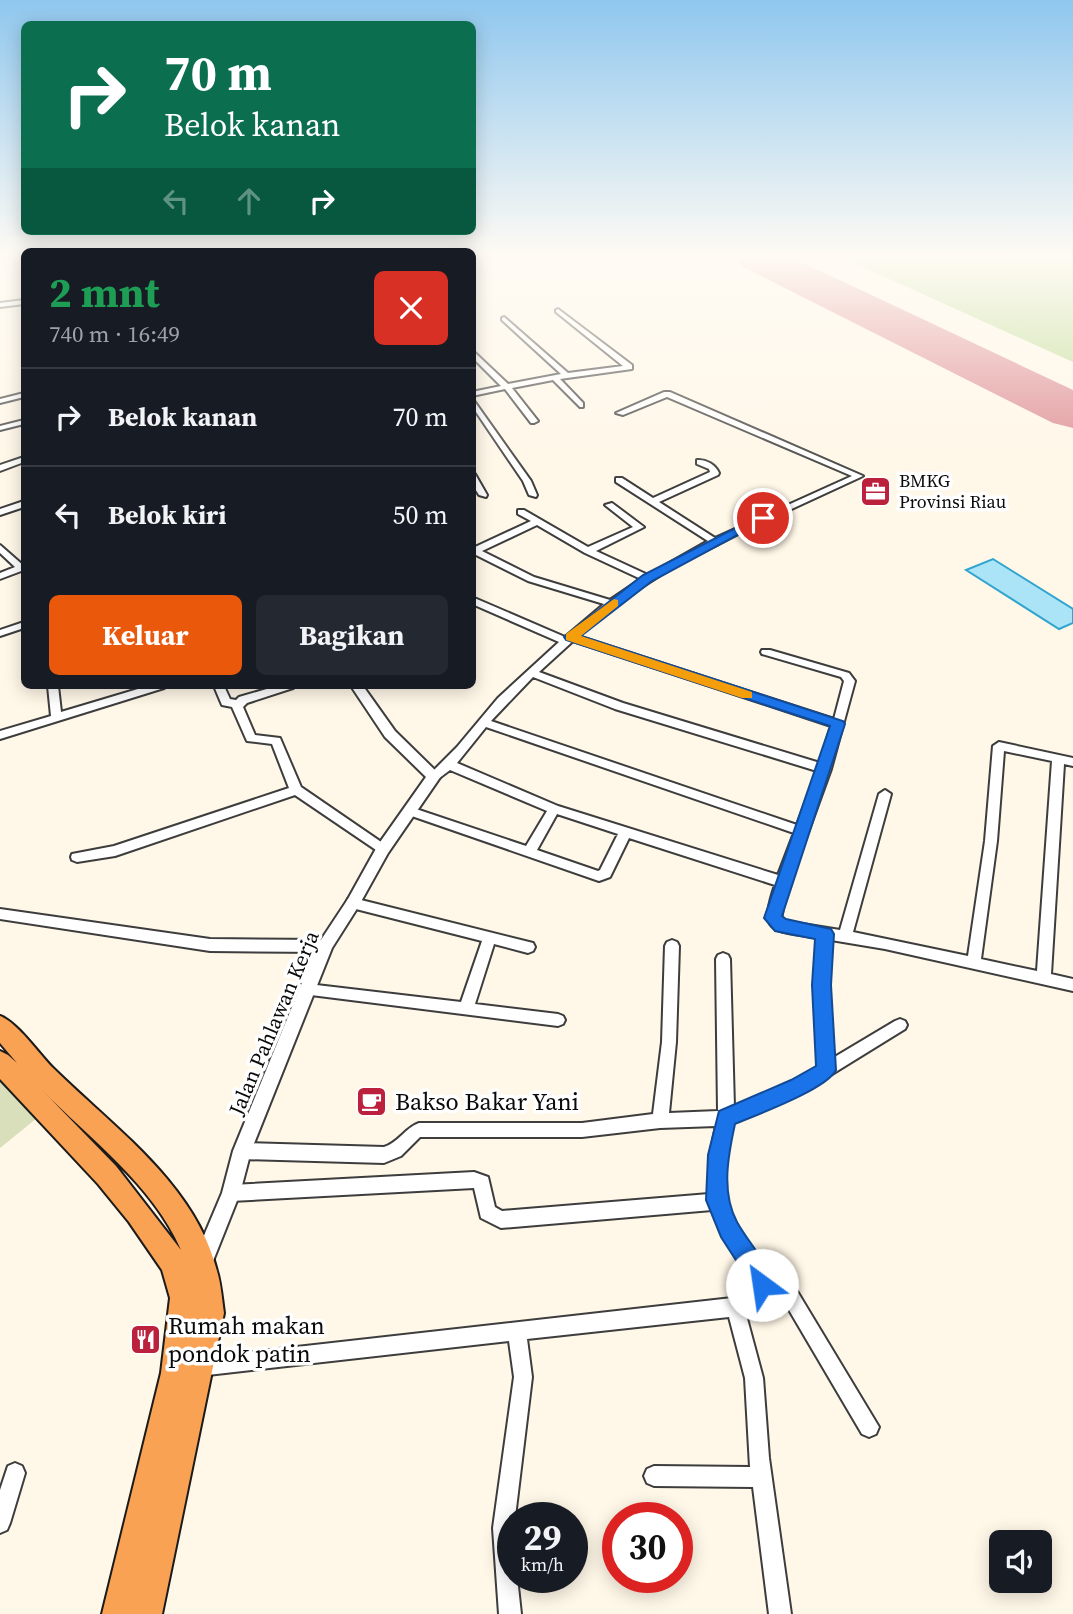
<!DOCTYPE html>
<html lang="id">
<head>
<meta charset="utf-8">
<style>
  body { margin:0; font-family:"Source Serif 4",serif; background:#242831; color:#f1f3f6; height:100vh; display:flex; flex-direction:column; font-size:26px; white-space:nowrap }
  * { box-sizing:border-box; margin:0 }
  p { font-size:23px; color:#9ea1a6 }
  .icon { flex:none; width:38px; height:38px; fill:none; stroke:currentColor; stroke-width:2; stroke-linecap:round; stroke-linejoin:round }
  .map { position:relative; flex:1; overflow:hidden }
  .sheet { position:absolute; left:21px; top:248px; width:455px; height:441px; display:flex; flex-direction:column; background:#171b24; border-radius:10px; box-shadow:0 4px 18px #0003 }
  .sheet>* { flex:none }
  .hud { position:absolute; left:21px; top:21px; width:455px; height:214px; border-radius:10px; box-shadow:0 4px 18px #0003; background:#0b6e4f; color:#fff; overflow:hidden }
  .controls { position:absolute; left:989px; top:1530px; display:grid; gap:14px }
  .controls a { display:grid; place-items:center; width:63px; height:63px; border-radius:10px; background:#171b24; box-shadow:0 4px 18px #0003; font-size:35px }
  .speed { position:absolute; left:497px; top:1502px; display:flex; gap:14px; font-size:35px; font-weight:700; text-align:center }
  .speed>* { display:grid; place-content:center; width:91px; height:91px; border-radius:50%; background:#171b24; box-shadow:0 4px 18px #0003; line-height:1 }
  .speed small { font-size:18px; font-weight:400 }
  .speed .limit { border:10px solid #d22; background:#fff; color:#111 }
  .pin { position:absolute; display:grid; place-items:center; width:60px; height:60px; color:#fff; margin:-30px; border:4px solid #fff; border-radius:50%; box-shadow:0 2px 7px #0007 }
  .me { position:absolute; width:77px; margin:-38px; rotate:329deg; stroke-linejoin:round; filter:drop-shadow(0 0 5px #0008) }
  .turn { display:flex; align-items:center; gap:24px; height:147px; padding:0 28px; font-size:32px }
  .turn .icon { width:91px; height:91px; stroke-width:2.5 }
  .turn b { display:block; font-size:49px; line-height:60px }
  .lanes { display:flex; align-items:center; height:66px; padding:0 28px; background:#0003; justify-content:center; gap:35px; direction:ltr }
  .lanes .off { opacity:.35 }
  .round { display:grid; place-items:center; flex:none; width:74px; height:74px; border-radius:10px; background:#242831 }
  .overview { display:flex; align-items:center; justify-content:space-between; height:119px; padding:0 28px }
  h1 { font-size:42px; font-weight:700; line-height:52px; color:#1e9e55 }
  .button { display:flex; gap:14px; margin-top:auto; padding:14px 28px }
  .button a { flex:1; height:80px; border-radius:10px; background:#ea580c; color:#fff; font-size:28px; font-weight:700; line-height:80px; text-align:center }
  .button a+a { background:#242831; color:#f1f3f6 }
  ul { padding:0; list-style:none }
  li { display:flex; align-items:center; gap:21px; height:98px; padding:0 28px; border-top:2px solid #363941 }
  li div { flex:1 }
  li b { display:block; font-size:26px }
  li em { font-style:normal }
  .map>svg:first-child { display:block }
  .forest { fill:#bbda91 }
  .cemetery { fill:#d8dfba }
  .water { fill:#abe4f7; stroke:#31a4cf; stroke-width:2 }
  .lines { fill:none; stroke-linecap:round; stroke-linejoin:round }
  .runway { fill:#dd8c92; fill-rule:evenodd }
  .minor-casing { stroke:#3d3d3d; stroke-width:4 }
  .tertiary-casing { stroke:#3d3d3d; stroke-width:4 }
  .trunk-casing { stroke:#1b1b1b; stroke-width:4 }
  .minor { fill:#fff; fill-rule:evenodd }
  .tertiary { fill:#fff; fill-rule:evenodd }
  .trunk { fill:#f9a254; fill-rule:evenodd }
  .route { fill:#1a73e8; stroke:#114b97; stroke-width:2 }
  .slow { fill:#f59e0b }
  .labels { text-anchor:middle; stroke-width:7; stroke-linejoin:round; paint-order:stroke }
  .far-poi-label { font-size:18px; fill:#0a0a0a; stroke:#fff; text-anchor:start }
  .street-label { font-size:21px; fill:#0a0a0a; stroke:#fff }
  .near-poi-label { font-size:24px; fill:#0a0a0a; stroke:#fff; text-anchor:start }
</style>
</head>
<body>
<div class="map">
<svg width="1073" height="1614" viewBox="0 0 1073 1614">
  <rect width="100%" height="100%" fill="#fff7e7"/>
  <path class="forest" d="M 843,258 L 1073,258 L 1073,362 Z"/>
  <path class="cemetery" d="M 0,1076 L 37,1118 L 0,1148 Z"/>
  <path class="water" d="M 993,559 L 1073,609 L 1073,623 L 1059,629 L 966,570 Z"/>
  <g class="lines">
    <path class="runway" d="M 737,258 L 793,258 L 1073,390 L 1073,428 L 1053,423 L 743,267 Z"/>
    <defs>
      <path id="minor" d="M 24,300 L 24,304 L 0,307 L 0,303 Z
        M 558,309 L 632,365 L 632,369 L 560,379 L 583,403 L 583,407 L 580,407 L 553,380 L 512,388 L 538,421 L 534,423 L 531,423 L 505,389 L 472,396 L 472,392 L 501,386 L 472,357 L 472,350 L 508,384 L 561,374 L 502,320 L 502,318 L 504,317 L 568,373 L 623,366 L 556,312 L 556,310 Z
        M 664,392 L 670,392 L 863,476 L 746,530 L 670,569 L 634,592 L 578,636 L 834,719 L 844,681 L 841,677 L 762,654 L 761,652 L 762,650 L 770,650 L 849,673 L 855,681 L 831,769 L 786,893 L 781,919 L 784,921 L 840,930 L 879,794 L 885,790 L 891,794 L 853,932 L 968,956 L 985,841 L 993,746 L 999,742 L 1073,758 L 1073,766 L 1064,764 L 1051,974 L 1073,979 L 1073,991 L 885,949 L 831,940 L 828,984 L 833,1058 L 895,1021 L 900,1019 L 905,1021 L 907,1025 L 905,1029 L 803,1092 L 733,1123 C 729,1143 721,1184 726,1203 C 734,1229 753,1251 767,1273 L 787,1279 L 794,1286 L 879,1427 L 876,1434 L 869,1437 L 862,1434 L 782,1298 L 776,1293 L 768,1291 L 766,1294 L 745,1311 L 763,1378 L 769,1458 L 791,1614 L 769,1614 L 753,1487 L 654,1486 L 647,1483 L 644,1476 L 647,1469 L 654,1466 L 750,1467 L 745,1378 L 729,1317 L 527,1339 L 532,1377 L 515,1517 L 513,1517 L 513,1577 L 517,1577 L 521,1614 L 499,1614 L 493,1528 L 514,1377 L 509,1341 L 199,1376 L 192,1374 L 190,1367 L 192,1360 L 199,1358 L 732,1298 L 752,1283 L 723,1236 L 712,1210 L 501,1228 L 481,1218 L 474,1188 L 231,1201 L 225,1199 L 223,1193 L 225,1187 L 231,1185 L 474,1172 L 488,1177 L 495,1207 L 502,1211 L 709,1194 L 710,1155 L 716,1126 L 660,1128 L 582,1137 L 420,1137 L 401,1156 L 384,1163 L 242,1159 L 236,1156 L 234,1151 L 236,1146 L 242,1143 L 384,1147 C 398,1143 405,1128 419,1123 L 582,1123 L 653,1114 L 662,1042 L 665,946 L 667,942 L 672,940 L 677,942 L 679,946 L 676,1042 L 669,1113 L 718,1111 L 716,959 L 718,955 L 723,953 L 728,955 L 730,959 L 734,1107 L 793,1082 L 818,1067 L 814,984 L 818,938 C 773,930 758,936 775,885 L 629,838 L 610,877 L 599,881 L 406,814 L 404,811 L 410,807 L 526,846 L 547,811 L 450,770 L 438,779 L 430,779 L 428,776 L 457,747 L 498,698 L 559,642 L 472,604 L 472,597 L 565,637 L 604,604 L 528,581 L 472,553 L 472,546 L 475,547 L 531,521 L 518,514 L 518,510 L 524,510 L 588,547 L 633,527 L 605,505 L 612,503 L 644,527 L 596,551 L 648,575 L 708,541 L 616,482 L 616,478 L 622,478 L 653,498 L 710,472 L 709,469 L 697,464 L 697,460 C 706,459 716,465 719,473 L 718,475 L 659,502 L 715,538 L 852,476 L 667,397 L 623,415 L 616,413 ZM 537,525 L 585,553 L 641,579 L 610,600 L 534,577 L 482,551 ZM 573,641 L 831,726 L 820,763 L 623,703 L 539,672 ZM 533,677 L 615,709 L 817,771 L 797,825 L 491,721 ZM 486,727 L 794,833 L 778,875 L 558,806 L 457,763 ZM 1004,751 L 1052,761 L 1037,971 L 981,959 L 997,841 ZM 557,814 L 618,834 L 600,870 L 598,871 L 537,850 Z
        M 24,393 L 24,397 L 0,403 L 0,399 Z
        M 472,398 L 531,481 L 537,495 L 536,497 L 529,495 L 523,481 L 472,406 Z
        M 24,420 L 24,424 L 0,430 L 0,426 Z
        M 24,457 L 24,462 L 0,471 L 0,465 Z
        M 472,474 L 475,474 L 487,495 L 486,497 L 479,495 L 472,484 Z
        M 24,501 L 24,507 L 0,515 L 0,509 Z
        M 0,545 L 24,566 L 24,570 L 0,579 L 0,573 L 15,567 L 0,553 Z
        M 24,622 L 24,628 L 0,636 L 0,630 Z
        M 48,686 L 58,686 L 61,712 L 148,686 L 165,686 L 164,688 L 0,739 L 0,731 L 51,716 Z
        M 214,686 L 224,686 L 230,699 L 236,700 L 239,697 L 277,686 L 294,686 L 293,688 L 247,703 L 243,707 L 255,735 L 280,738 L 301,787 L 387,846 L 389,849 L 387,852 L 379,852 L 295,795 L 115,856 L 77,862 L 72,860 L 71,857 L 72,854 L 114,846 L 289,788 L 272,744 L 247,741 L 232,707 L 222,705 Z
        M 353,898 L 533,943 L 535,947 L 533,951 L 528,953 L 494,944 L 475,1004 L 558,1014 L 563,1016 L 565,1020 L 563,1024 L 558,1026 L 303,994 L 301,990 L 303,986 L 308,984 L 461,1002 L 482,941 L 348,907 L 346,903 L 348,899 Z
        M 0,909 L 210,939 L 325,940 L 330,942 L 332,946 L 330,950 L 325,952 L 210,951 L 0,919 Z
        M 15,1463 L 22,1466 L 25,1473 L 10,1523 L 7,1530 L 0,1533 L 0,1490 L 8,1466 Z"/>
      <path id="tertiary" d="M 351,686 L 363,686 L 395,731 L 441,776 L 388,853 L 358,907 L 332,948 L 251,1151 L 240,1193 L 209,1271 L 202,1274 L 195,1271 L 192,1264 L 222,1193 L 233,1151 L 317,946 L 348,899 L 378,845 L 426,777 L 385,737 Z"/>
      <path id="trunk" d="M 0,1016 C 17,1022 39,1054 53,1068 C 113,1127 196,1185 217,1271 C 221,1284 222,1299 224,1313 L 162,1614 L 102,1614 L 161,1373 L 170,1298 L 162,1270 L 129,1222 L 98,1184 L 0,1079 L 0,1051 L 8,1055 L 17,1063 L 0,1043 ZM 42,1090 C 90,1139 153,1185 181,1250 L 116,1166 Z"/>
    </defs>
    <use href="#minor" class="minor-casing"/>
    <use href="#tertiary" class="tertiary-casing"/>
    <use href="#trunk" class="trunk-casing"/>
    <use href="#minor" class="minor"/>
    <use href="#tertiary" class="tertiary"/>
    <use href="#trunk" class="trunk"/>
  </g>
  <linearGradient id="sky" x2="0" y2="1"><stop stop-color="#8fc7ee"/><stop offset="0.53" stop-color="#fffbf4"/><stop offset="1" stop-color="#fffbf4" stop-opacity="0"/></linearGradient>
  <rect width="1073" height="484" fill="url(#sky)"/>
  <path class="route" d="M 759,516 L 769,518 L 652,581 L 581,636 L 843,721 L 845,724 L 782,916 L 786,919 L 831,929 L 834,934 L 831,985 L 836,1070 C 827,1089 756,1115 735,1124 C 728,1156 721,1192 737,1222 C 748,1242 764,1258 773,1279 L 770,1293 L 762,1296 L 754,1293 L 750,1282 L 721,1237 L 706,1200 L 708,1155 L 719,1111 L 791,1080 L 816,1066 L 812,985 L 815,939 L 775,931 L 764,918 L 830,726 L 566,640 L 564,637 L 643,575 Z"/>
  <path class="slow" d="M 614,599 L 618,600 L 618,606 L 581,636 L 752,692 L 752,698 L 742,698 L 566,640 L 566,634 Z"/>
  <defs>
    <symbol id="office-square" viewBox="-11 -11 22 22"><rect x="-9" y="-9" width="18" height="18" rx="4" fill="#bb213c" stroke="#fff"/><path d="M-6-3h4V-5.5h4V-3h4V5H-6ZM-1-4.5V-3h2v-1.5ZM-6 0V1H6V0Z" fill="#fff"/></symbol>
    <symbol id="cafe-square" viewBox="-11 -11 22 22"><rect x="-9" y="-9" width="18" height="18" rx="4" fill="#bb213c" stroke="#fff"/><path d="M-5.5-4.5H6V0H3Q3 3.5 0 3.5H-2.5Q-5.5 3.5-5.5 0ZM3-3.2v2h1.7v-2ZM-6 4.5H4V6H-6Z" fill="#fff"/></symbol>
    <symbol id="restaurant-square" viewBox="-11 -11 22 22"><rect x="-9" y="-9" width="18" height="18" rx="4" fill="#bb213c" stroke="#fff"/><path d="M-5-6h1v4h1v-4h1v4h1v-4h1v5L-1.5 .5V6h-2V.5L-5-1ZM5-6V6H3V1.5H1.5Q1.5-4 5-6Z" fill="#fff"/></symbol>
  </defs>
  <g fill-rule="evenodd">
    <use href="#office-square" x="858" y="474" width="35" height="35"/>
    <use href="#cafe-square" x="354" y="1084" width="35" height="35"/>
    <use href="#restaurant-square" x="128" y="1322" width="35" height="35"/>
  </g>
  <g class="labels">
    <g class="far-poi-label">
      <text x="899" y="487">BMKG<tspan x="899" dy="21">Provinsi Riau</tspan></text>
    </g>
    <g class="street-label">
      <text transform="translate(274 1023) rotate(-67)" y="7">Jalan Pahlawan Kerja</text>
    </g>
    <g class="near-poi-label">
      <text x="395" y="1110">Bakso Bakar Yani</text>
      <text x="168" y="1334">Rumah makan<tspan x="168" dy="28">pondok patin</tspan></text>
    </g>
  </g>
</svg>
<div class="controls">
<a><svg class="icon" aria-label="sound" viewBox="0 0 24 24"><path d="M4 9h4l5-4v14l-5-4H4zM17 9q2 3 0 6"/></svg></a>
</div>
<div class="speed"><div>29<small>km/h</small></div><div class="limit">30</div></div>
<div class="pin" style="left:763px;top:518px;background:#d93025"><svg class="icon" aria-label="arrive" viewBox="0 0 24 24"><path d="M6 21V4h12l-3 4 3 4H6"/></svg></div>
<svg class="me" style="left:762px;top:1285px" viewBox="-20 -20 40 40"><circle r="19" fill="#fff"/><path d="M0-13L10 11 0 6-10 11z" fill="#1a73e8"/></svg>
<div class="hud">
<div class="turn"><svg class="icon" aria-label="right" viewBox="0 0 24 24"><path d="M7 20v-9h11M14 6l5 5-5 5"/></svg><div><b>70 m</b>Belok kanan</div></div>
<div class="lanes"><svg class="icon off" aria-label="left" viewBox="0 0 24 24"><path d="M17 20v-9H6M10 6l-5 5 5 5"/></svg><svg class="icon off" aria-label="ahead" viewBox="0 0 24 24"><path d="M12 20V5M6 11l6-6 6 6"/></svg><svg class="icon" aria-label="right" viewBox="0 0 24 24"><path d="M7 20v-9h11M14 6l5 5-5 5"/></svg></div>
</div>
<section class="sheet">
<div class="overview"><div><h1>2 mnt</h1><p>740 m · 16:49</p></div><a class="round" style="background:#d93025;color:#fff"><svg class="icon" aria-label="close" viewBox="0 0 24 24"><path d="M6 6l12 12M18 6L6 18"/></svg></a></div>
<ul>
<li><svg class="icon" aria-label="right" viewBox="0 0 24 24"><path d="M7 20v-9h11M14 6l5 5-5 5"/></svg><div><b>Belok kanan</b></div><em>70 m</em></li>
<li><svg class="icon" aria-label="left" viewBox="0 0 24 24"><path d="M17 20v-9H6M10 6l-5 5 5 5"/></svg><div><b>Belok kiri</b></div><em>50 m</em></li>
</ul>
<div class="button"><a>Keluar</a><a>Bagikan</a></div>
</section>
</div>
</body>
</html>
